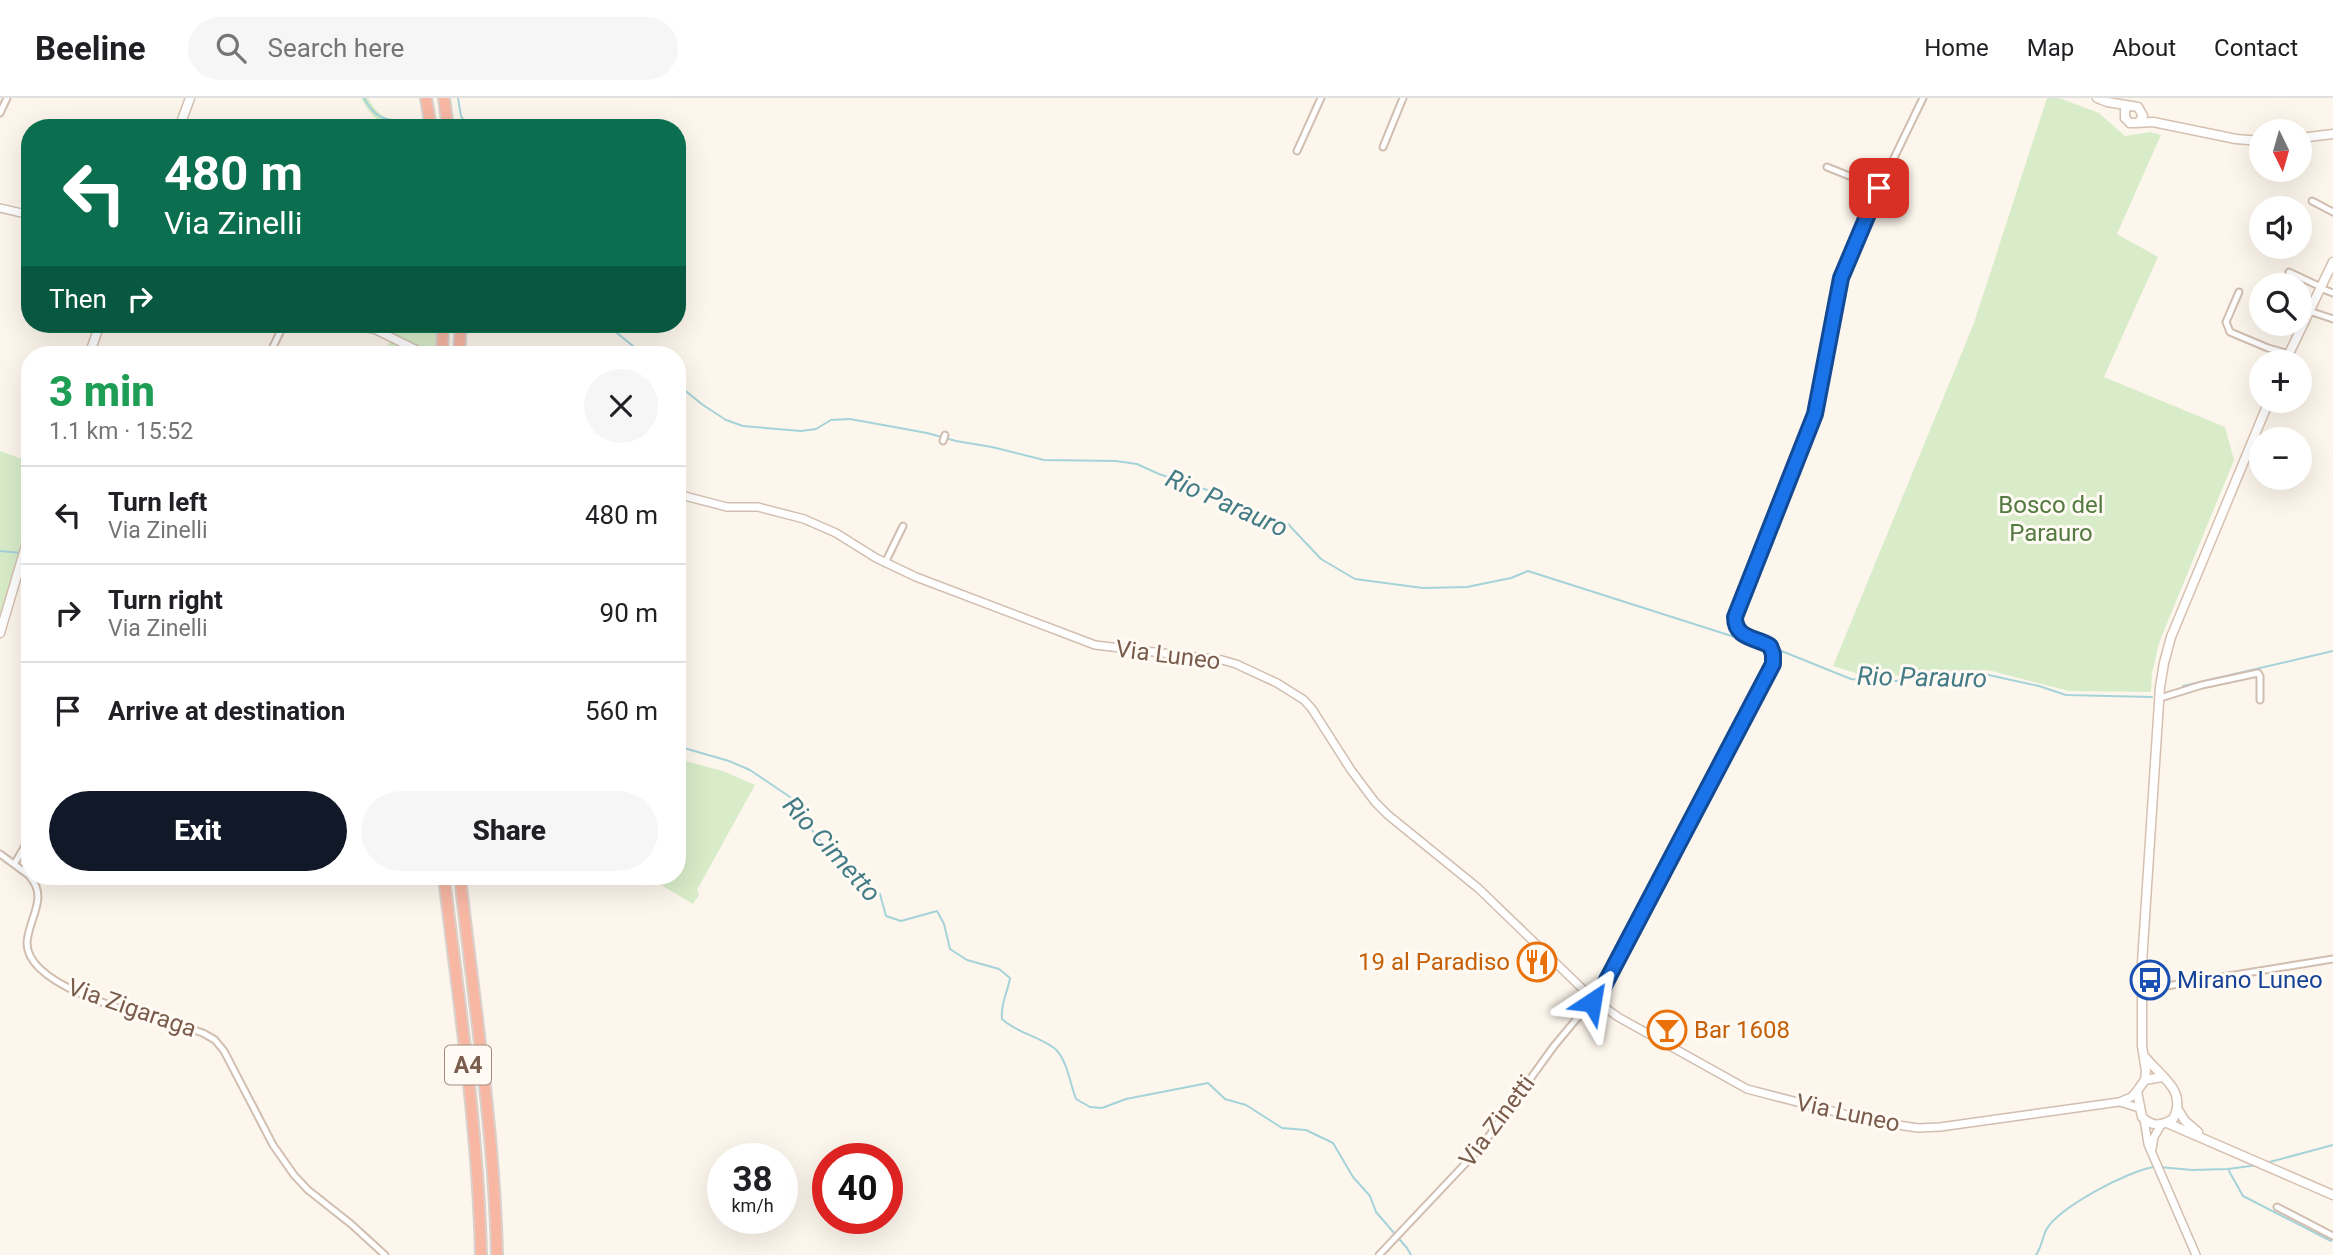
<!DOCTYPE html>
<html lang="en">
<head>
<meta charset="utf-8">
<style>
  body { margin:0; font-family:Roboto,sans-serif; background:#f6f6f6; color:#202124; height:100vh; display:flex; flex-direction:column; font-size:26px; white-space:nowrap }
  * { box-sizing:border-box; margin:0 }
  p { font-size:23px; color:#757577 }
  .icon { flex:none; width:38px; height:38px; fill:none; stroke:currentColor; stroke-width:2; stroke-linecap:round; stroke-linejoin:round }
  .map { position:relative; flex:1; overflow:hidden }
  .drawer { position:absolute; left:21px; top:248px; width:665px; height:539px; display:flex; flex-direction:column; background:#fff; border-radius:28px; box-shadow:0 7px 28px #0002 }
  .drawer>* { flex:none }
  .banner { position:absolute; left:21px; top:21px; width:665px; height:214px; border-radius:28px; box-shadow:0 7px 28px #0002; background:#0b6e4f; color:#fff; overflow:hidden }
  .needle { width:46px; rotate:175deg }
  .fabs { position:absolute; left:2249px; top:21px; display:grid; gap:14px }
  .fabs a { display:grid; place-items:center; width:63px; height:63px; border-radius:50%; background:#fff; box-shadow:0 7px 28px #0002; font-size:35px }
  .speed { position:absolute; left:707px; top:1045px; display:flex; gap:14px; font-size:35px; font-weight:700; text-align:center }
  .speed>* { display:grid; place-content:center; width:91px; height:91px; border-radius:50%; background:#fff; box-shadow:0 7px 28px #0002; line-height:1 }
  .speed small { font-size:18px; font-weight:400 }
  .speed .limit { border:10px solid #d22; background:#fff; color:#111 }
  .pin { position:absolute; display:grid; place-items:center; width:60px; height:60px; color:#fff; margin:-30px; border-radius:14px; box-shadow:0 4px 10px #0006 }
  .me { position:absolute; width:77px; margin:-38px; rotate:33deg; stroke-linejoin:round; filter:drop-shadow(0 0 5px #0008) }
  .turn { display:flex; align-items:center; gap:24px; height:147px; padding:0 28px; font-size:32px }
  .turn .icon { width:91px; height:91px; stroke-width:2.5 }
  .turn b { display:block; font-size:49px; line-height:60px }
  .then { display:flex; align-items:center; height:66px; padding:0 28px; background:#0003; gap:14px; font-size:26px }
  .round { display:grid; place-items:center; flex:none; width:74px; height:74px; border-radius:37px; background:#f6f6f6 }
  .summary { display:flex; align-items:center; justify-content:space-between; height:119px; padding:0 28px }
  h1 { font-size:42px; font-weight:800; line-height:52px; color:#1e9e55 }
  .button { display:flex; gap:14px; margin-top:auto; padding:14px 28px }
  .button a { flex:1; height:80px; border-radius:42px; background:#111827; color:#fff; font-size:28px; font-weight:800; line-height:80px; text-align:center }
  .button a+a { background:#f6f6f6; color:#202124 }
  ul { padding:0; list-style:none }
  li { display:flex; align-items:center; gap:21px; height:98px; padding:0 28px; border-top:2px solid #e0e0e0 }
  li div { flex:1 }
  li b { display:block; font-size:26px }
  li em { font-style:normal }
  header { display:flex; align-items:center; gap:42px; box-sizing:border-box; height:98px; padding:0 35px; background:#fff; border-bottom:2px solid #e0e0e0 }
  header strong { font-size:33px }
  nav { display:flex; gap:38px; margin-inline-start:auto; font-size:24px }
  .search { width:490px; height:63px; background:#f6f6f6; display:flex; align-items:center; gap:18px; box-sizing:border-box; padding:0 24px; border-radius:38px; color:#757577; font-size:26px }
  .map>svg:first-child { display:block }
  .green { fill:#d8ecc9 }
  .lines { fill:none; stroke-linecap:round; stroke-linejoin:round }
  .stream { stroke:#a5d3da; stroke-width:2 }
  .minor-casing { stroke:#d1beb0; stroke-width:9 }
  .tertiary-casing { stroke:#d1beb0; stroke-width:10 }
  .secondary-casing { stroke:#d6c0b0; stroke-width:11 }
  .motorway-casing { stroke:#dad1cd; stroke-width:14 }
  .minor { stroke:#fff; stroke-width:5 }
  .tertiary { stroke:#fff; stroke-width:7 }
  .secondary { stroke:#fff; stroke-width:8 }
  .motorway { stroke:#f7b7a3; stroke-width:10 }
  .route-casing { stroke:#114b97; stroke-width:18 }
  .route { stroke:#1a73e8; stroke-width:12 }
  .labels { text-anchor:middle; stroke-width:6; stroke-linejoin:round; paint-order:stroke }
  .shield { fill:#fffaf3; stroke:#a28b7f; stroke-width:2 }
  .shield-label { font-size:23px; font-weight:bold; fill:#7a5c4d }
  .park-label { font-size:24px; fill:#537a41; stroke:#fffaf3 }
  .street-label { font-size:24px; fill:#7a5c4d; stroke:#fffaf3 }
  .food-label { font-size:24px; fill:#c56008; stroke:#fffaf3; text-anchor:end }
  .transit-label { font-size:24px; fill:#164399; stroke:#fffaf3; text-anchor:start }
  .water-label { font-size:26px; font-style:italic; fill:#437c86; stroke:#fffaf3 }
</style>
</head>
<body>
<header>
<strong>Beeline</strong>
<div class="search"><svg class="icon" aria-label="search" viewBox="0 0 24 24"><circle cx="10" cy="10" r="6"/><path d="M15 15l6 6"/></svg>Search here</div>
<nav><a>Home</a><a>Map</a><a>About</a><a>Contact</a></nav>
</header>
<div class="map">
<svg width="2333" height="1157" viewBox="0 0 2333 1157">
  <rect width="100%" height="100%" fill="#fdf6ec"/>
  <path class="green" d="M 361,0 L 368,0 C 382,27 399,23 425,24 L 425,27 C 392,30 378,32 361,0 Z
    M 2047,0 L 2059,0 L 2099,15 L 2125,38 L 2150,34 L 2161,37 L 2117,136 L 2158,159 L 2104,279 L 2225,329 L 2234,362 L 2159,545 L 2152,575 L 2151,594 L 2069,593 L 1988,572 L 1903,578 L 1855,575 L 1833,568 L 1974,225 Z
    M 428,226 L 437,226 L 436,257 L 398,257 L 386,251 L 398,227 C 410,231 418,235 428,226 Z
    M 0,353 L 22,361 L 30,367 L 29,421 L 0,518 Z
    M 677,661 L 723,673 L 755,687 L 697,792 L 699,797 L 693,806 L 648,779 L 677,779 Z"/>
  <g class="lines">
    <path class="stream" d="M 364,0 C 379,28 392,20 418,25
      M 458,0 L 461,18 L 467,28
      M 606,226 L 644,257
      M 677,286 L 703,307 L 726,322 L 743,328 L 801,333 L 816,331 L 831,322 L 850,321 L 927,335 L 956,343 L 992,349 L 1044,362 L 1116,363 L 1137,366 L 1159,376 L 1210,393 L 1288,426 L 1321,461 L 1355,481 L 1423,490 L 1467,489 L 1511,480 L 1528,473 L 1766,549
      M 0,453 L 22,455
      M 1779,552 L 1851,581 L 1883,584 L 1984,576 L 2039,588 L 2066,597 L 2152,599
      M 2183,588 L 2333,553
      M 677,648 L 729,663 L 750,672 L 793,701 L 817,740 L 840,757 L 855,778 L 880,796 L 886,818 L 901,823 L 937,813 L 944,826 L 950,851 L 967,862 L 999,871 L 1010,880 C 1008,894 1000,906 1002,921 C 1017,935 1038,938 1054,950 C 1067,960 1070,986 1076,1001 L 1090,1009 L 1102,1010 L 1126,1001 L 1208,985 L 1225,1001 L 1246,1007 L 1282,1030 L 1306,1032 L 1333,1045 L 1353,1079 L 1370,1098 L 1376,1114 L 1407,1150 L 1411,1157
      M 2266,1065 L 2333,1047
      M 2159,1069 L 2192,1072 L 2228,1071 L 2258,1067
      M 2229,1073 L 2243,1098 L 2331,1143
      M 2036,1157 C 2042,1148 2042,1141 2046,1132 C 2059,1109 2128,1073 2154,1069"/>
    <defs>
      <path id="minor" d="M 0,15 L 7,0
        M 1383,49 L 1403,0
        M 1297,53 L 1321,0
        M 1827,69 L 1879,90
        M 2312,103 L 2333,114
        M 2289,174 L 2321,189
        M 2320,190 L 2333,195
        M 2239,194 L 2226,224 L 2230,234 L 2268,250 L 2289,256
        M 2309,213 L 2333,221
        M 269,257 L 284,226
        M 943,343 L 945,337
        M 885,465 L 903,428
        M 2160,600 L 2202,587 L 2258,575 L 2260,578 L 2260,602
        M 0,756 L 30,778
        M 15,765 L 30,739
        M 30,779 C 49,800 28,821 27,845 C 27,895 165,922 203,935 L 215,942 L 224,953 L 273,1047 L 294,1077 L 308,1092 L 351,1126 L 385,1157
        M 2142,892 L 2333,861
        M 1598,899 L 1773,566 L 1773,556 L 1770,548 C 1755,538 1736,542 1735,519 L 1815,316 L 1841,180 L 1863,124 L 1923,0
        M 2277,1109 L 2333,1138
        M 1379,1157 L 1481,1049 L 1554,948 L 1579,918 L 1593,905"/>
      <path id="tertiary" d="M 0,110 L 30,117
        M 339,226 L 374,231 L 427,257
        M 677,396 L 727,409 L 758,409 L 804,421 L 836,435 L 876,460 L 916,479 L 1095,547 L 1222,562 L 1236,566 L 1277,585 L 1304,602 L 1312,611 L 1351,672 L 1375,704 L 1388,717 L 1478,790 L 1592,900
        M1592 902a4 4 0 1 1 8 0a4 4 0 1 1-8 0Z
        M 1599,905 L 1618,919 L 1747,991 L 1871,1023 L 1918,1030 L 1940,1029 L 2119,1004 L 2131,999 L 2137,993
        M 2120,1004 L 2139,1010
        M 2144,1021 L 2148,1046 L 2196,1157
        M 2152,1051 L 2154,1039 L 2161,1027"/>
      <path id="secondary" d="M 2097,0 L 2107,4 L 2138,9 L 2143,18 L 2138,25 L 2130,25 L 2125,20 L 2125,12 L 2129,8
        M 2136,25 L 2153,24 L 2236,41 L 2261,43
        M 179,30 L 190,0
        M 2300,40 L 2333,36
        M 89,257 L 100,226
        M 2285,264 L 2333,164
        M 0,535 L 30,434
        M 2146,960 C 2161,979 2188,993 2173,1021 C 2161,1028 2152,1029 2142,1019 L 2137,993 L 2145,982 L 2162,979
        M 2145,982 L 2146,973 L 2142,948 L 2142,865 L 2160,589 L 2164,565 L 2171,539 L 2269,303
        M 2177,1010 L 2185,1023 L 2198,1034
        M 2167,1025 L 2333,1097"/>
      <path id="motorway" d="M 426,0 L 431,30
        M 444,0 L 448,30
        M 442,257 L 443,226
        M 459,257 L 461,226
        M 444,779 C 459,905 478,1030 481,1157
        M 460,779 C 474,905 494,1030 497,1157"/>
    </defs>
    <use href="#minor" class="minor-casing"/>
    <use href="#tertiary" class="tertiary-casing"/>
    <use href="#secondary" class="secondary-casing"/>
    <use href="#motorway" class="motorway-casing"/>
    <use href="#minor" class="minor"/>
    <use href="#tertiary" class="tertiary"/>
    <use href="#secondary" class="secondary"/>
    <use href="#motorway" class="motorway"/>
  </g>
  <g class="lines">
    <defs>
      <path id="route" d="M 1592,904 L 1594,899 L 1598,899 L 1773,566 L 1773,556 L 1770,548 C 1756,539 1735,541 1735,519 L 1815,316 L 1841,180 L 1879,90"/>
    </defs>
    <use href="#route" class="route-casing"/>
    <use href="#route" class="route"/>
  </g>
  <defs>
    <symbol id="restaurant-ring" viewBox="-11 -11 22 22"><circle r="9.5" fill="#fffaf3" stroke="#e8710a" stroke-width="1.5"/><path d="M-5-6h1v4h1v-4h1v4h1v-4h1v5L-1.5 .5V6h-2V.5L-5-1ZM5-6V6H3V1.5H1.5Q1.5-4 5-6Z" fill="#e8710a"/></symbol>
    <symbol id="bus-ring" viewBox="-11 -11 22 22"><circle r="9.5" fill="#fffaf3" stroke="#1a4fb4" stroke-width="1.5"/><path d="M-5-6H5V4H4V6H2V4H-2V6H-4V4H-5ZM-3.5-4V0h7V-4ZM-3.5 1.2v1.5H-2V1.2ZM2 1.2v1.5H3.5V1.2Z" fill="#1a4fb4"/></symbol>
    <symbol id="bar-ring" viewBox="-11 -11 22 22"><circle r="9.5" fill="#fffaf3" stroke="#e8710a" stroke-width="1.5"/><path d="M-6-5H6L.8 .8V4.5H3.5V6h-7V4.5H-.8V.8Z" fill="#e8710a"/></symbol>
  </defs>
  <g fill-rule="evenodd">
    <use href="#restaurant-ring" x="1515" y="842" width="44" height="44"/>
    <use href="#bus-ring" x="2128" y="860" width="44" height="44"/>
    <use href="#bar-ring" x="1645" y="910" width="44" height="44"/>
  </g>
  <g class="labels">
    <rect class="shield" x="445" y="947.5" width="46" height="39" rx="5"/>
    <g class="shield-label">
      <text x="468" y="975">A4</text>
    </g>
    <g class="park-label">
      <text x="2051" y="415">Bosco del<tspan x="2051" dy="28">Parauro</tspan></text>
    </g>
    <g class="street-label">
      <text transform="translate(1168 557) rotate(7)" y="8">Via Luneo</text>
      <text transform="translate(132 910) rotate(19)" y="8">Via Zigaraga</text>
      <text transform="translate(1848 1015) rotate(12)" y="8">Via Luneo</text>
      <text transform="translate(1497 1023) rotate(-53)" y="8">Via Zinetti</text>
    </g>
    <g class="food-label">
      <text x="1510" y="872">19 al Paradiso</text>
      <text x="1694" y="940" text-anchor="start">Bar 1608</text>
    </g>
    <g class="transit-label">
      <text x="2177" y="890">Mirano Luneo</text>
    </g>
    <g class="water-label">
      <text transform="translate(1227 405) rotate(24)" y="9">Rio Parauro</text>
      <text transform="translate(1922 579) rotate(1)" y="9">Rio Parauro</text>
      <text transform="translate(832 751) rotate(48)" y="9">Rio Cimetto</text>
    </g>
  </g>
</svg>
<div class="fabs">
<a><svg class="needle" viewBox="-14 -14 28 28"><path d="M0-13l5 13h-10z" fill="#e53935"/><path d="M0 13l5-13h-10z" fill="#757577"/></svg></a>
<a><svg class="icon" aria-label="sound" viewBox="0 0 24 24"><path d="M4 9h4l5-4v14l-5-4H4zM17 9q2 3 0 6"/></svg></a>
<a><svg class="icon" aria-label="search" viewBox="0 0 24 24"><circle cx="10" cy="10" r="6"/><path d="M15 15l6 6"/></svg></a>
<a>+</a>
<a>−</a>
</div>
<div class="speed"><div>38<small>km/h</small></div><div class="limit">40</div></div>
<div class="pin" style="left:1879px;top:90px;background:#d93025"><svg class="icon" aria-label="arrive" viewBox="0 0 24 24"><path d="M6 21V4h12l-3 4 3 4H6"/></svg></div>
<svg class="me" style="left:1592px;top:904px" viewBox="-20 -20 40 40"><path d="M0-17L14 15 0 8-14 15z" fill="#1a73e8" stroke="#fff" stroke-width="4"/></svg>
<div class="banner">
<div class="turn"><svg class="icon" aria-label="left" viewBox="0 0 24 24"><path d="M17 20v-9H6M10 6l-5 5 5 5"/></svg><div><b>480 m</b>Via Zinelli</div></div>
<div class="then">Then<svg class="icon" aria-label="right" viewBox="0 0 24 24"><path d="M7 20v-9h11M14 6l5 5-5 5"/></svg></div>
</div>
<section class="drawer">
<div class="summary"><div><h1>3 min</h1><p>1.1 km · 15:52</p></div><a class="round"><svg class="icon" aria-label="close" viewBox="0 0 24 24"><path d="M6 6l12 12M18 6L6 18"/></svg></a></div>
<ul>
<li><svg class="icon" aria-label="left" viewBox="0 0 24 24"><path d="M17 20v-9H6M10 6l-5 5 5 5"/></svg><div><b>Turn left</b><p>Via Zinelli</p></div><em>480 m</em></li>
<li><svg class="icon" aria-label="right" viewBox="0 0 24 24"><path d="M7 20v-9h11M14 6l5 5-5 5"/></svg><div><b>Turn right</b><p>Via Zinelli</p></div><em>90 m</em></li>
<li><svg class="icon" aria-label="arrive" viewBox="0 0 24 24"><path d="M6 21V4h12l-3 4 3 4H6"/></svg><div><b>Arrive at destination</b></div><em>560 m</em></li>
</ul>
<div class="button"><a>Exit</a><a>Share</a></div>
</section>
</div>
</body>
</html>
